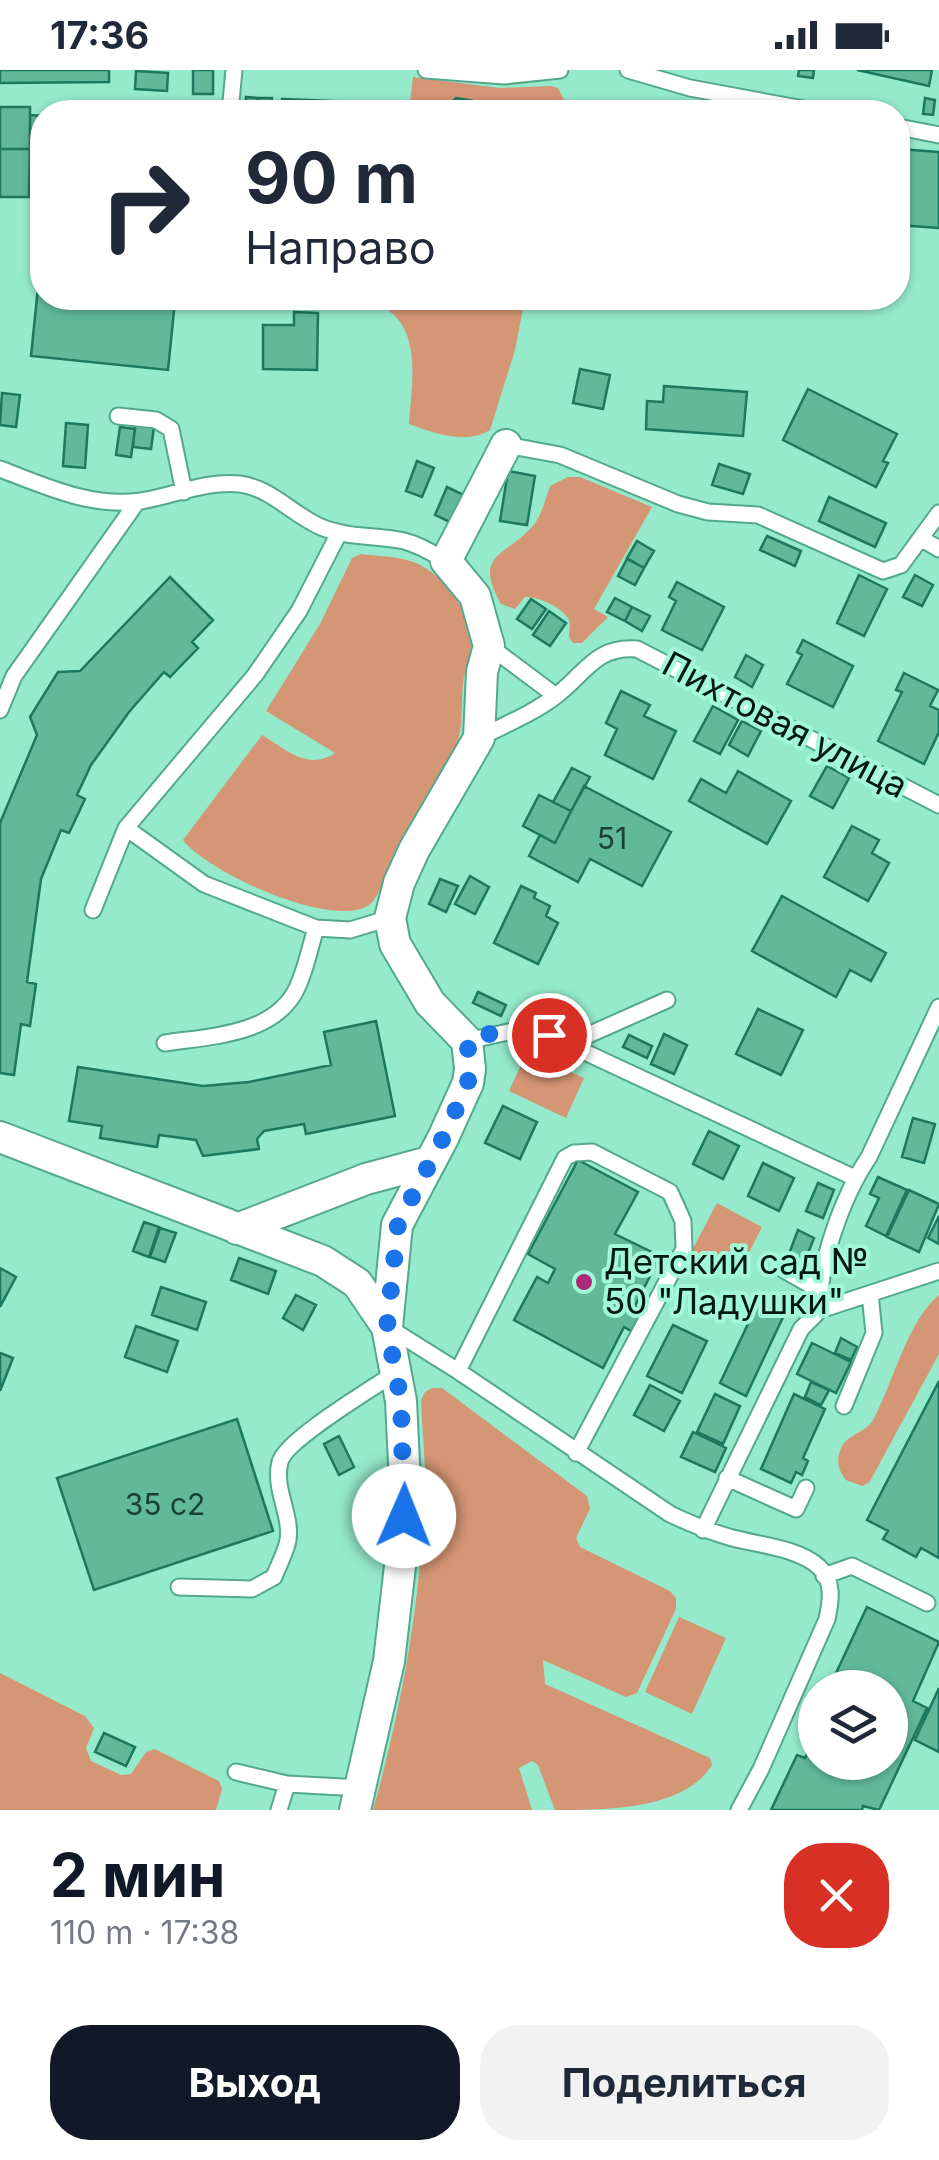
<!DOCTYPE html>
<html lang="ru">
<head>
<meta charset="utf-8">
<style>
  body { margin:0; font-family:Inter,sans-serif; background:#f2f2f3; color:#1f2937; height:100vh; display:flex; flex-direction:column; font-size:38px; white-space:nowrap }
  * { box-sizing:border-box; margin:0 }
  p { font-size:32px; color:#747a83 }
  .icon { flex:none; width:55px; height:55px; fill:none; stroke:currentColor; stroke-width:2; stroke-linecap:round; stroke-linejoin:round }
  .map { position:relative; height:1740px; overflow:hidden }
  .panel { display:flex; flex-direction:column; background:#fff; flex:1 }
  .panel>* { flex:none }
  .guide { position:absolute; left:30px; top:30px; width:880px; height:210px; border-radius:40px; box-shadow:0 2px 8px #0004; background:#fff; color:#1f2937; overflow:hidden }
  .controls { position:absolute; left:798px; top:1600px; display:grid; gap:20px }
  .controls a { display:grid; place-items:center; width:110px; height:110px; border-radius:50%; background:#fff; box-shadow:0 2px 8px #0004; font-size:50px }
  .pin { position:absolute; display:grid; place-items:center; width:85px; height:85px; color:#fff; margin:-42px; border:5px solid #fff; border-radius:50%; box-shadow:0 2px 10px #0007 }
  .me { position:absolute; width:110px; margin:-55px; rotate:1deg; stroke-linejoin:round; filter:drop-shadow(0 0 8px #0008) }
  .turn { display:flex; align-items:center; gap:35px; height:210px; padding:0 50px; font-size:45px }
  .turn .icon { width:130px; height:130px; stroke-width:2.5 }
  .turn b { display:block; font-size:70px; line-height:85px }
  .round { display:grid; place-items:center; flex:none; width:105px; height:105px; border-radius:40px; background:#f2f2f3 }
  .overview { display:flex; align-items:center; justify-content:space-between; height:170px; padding:0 50px }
  h1 { font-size:60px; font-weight:700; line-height:75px; color:#111827 }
  .cta { display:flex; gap:20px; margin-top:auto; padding:20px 50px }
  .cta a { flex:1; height:115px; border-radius:40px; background:#111827; color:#fff; font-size:40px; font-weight:700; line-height:115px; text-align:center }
  .cta a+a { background:#f2f2f3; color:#1f2937 }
  .status { display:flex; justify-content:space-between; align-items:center; height:70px; padding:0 50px; background:#fff; direction:ltr }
  .status svg { height:28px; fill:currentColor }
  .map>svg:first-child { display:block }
  .green { fill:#d59675 }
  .building { fill:#61b99a; stroke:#1c795f; stroke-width:2.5 }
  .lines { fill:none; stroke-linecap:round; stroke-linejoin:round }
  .lane-casing { stroke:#53a98c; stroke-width:19 }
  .street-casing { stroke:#53a98c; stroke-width:34 }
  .lane { stroke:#fff; stroke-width:15 }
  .street { stroke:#fff; stroke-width:30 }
  .route { stroke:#1a73e8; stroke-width:18; stroke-dasharray:0 32.4 }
  .poi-dot { fill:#ab2a77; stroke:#a2f8d8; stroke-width:4 }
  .labels { text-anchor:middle; stroke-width:8; stroke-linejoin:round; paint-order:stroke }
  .number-label { font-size:30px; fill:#184233 }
  .street-label { font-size:35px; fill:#001a11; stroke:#a2f8d8 }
  .poi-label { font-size:35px; fill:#001a11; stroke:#a2f8d8; text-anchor:start }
</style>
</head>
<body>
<div class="status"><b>17:36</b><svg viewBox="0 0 49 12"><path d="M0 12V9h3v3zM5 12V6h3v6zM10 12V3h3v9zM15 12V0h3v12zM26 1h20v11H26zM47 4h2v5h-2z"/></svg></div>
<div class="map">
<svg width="939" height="1740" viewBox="0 0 939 1740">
  <rect width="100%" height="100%" fill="#95eacb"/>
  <path class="green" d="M 413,7 L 499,18 L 551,16 L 558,18 L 567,36 L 565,42 L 409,42 Z
    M 366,228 L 525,228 L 515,280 L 490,360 C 466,375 433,363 409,354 C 411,320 421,271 394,245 C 387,238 375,233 366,228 Z
    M 568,407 L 580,407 L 652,437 L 594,539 L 608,547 L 582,573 L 573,573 L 569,567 C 569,562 571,555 569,550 C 564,538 538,526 525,527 L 515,539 L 501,534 C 473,484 504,487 530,459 C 541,449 545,430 550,416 Z
    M 361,484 C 376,486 392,486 407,490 C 442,499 471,540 471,576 C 471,588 464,601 463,614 C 461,631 463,650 459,667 C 453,690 416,743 403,767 C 394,783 382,826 369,835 C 332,860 207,802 183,770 L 262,665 C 287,680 308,701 335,683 L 266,641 L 320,554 L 352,488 Z
    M 527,982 L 584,1008 L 566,1048 L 509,1021 Z
    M 717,1133 L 762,1157 L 737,1206 L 691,1182 Z
    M 939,1225 L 939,1284 L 869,1413 L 862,1416 L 846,1410 C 839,1401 836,1393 840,1381 C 846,1363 865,1364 873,1350 C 893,1314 907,1251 939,1225 Z
    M 432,1318 L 442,1318 L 587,1426 L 590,1439 L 576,1468 L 580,1477 L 670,1521 L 676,1528 L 676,1539 L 637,1623 L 626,1627 L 543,1590 L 545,1614 L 710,1688 L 712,1695 C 684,1740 607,1740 555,1740 L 538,1695 L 532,1691 L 519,1698 L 532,1740 L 373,1740 C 402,1637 421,1530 425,1422 C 426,1392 422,1360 421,1330 L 425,1322 Z
    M 679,1547 L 726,1568 L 692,1644 L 645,1622 Z
    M 0,1603 L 85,1646 L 94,1658 L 86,1678 L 91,1691 L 121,1705 L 131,1704 L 146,1682 L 155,1679 L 219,1711 L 222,1719 L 216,1740 L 0,1740 Z"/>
  <path class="building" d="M 0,0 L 109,0 L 109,12 L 0,13 Z
    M 193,0 L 213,0 L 213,24 L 193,24 Z
    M 799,0 L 814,0 L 813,8 L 798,6 Z
    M 857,0 L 932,0 L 929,16 Z
    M 136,1 L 168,3 L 167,21 L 135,19 Z
    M 246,27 L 258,28 L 258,42 L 245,42 Z
    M 258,28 L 272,28 L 271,42 L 258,42 Z
    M 456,28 L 473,31 L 481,38 L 512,42 L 448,42 L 449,35 Z
    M 925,28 L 935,30 L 933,45 L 923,44 Z
    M 282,29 L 356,32 L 356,42 L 281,42 Z
    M 0,37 L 30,37 L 30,79 L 0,79 Z
    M 30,45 L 42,46 L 42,80 L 30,80 L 29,127 L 0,127 L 0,79 L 30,79 Z
    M 899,79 L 939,82 L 939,158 L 898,155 Z
    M 38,217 L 42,218 L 42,228 L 137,228 L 175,231 L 168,300 L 31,286 Z
    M 294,242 L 318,243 L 317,300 L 263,299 L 263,255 L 294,255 Z
    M 580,299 L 610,305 L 603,339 L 573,333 Z
    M 664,316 L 747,322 L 743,366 L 646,359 L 647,331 L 663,332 Z
    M 808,319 L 897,364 L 883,391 L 888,393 L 876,417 L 783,370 Z
    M 2,323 L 20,325 L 16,357 L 0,355 Z
    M 66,353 L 88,355 L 85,398 L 63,396 Z
    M 135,355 L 154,357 L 151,379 L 133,377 Z
    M 120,357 L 135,359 L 131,387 L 116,385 Z
    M 417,391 L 434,398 L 422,427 L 406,421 Z
    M 719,394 L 750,404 L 743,424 L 712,415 Z
    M 508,401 L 535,406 L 527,455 L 500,451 Z
    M 447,417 L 466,426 L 454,454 L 435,445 Z
    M 829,427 L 886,453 L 875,477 L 819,451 Z
    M 767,466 L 801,481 L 795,496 L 760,480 Z
    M 637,471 L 654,481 L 644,498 L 627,488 Z
    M 627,489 L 644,498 L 635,515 L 618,506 Z
    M 859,505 L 887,519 L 864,566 L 837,553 Z
    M 915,505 L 933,515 L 922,536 L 903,527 Z
    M 170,507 L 213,550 L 192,572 L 198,578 L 170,607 L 164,602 L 129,642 L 91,695 L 77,725 L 85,729 L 69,763 L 61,760 L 41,809 L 27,912 L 36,914 L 30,956 L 21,954 L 14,1005 L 0,1003 L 0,753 L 37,665 L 30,647 L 58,602 L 80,601 Z
    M 677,512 L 724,537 L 702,580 L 662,560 L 676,531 L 669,527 Z
    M 615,528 L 632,537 L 625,551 L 607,542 Z
    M 531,529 L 546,539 L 532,559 L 517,549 Z
    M 632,537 L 650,546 L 642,561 L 625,551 Z
    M 549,541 L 566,553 L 550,576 L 533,565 Z
    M 803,570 L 853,596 L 833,637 L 787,614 L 802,585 L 797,582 Z
    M 746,585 L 763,595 L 752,617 L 735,607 Z
    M 904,603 L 938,620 L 930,636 L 939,640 L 939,662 L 924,694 L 878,671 L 902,622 L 896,620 Z
    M 621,621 L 650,635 L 644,646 L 676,661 L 653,709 L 605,685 L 617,659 L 606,653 Z
    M 713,636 L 738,650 L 720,684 L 694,671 Z
    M 742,651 L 761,661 L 748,686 L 729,675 Z
    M 827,696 L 849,708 L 833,738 L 810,726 Z
    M 572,698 L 590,707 L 571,741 L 553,732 Z
    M 738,701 L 791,731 L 767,774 L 689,731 L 701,709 L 726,723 Z
    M 584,716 L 671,762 L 642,816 L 590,789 L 578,812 L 529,786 L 540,765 L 555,773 Z
    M 539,725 L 571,741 L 555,773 L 523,756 Z
    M 852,756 L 879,770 L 872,783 L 889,793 L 868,831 L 824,807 Z
    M 470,806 L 489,817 L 475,844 L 455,834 Z
    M 440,809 L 458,816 L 446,842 L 429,834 Z
    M 521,816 L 536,823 L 534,828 L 550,836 L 546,846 L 558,853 L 538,894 L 494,873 Z
    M 782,826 L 886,883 L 871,911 L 850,900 L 836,927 L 752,881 Z
    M 478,922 L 506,935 L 501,946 L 473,933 Z
    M 758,939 L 803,960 L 781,1005 L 736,984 Z
    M 376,951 L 395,1046 L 306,1064 L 304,1054 L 264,1061 L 257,1069 L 259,1079 L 203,1086 L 196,1070 L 159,1065 L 157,1077 L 100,1068 L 102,1056 L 69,1051 L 78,997 L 203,1016 L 249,1012 L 331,995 L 324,962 Z
    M 664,964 L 687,975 L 674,1004 L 651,994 Z
    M 629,965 L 652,976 L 647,988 L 623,977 Z
    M 503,1036 L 537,1052 L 520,1089 L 485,1073 Z
    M 913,1048 L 935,1054 L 924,1093 L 902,1087 Z
    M 709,1061 L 739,1076 L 723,1109 L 693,1094 Z
    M 578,1090 L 638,1122 L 615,1164 L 660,1186 L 635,1236 L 642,1240 L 637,1251 L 631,1261 L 624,1257 L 603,1298 L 514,1250 L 537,1207 L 548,1213 L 555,1199 L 528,1184 Z
    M 763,1093 L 794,1108 L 779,1141 L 748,1126 Z
    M 878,1107 L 907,1120 L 886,1166 L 866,1156 L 879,1128 L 870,1124 Z
    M 818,1113 L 834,1120 L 823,1148 L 806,1141 Z
    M 909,1120 L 939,1134 L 919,1182 L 887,1167 Z
    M 939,1146 L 939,1174 L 928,1168 Z
    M 144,1152 L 159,1157 L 149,1187 L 133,1181 Z
    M 160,1158 L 176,1163 L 165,1192 L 150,1187 Z
    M 798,1160 L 814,1168 L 803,1196 L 787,1189 Z
    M 239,1188 L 276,1201 L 268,1224 L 231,1210 Z
    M 0,1198 L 16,1207 L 0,1237 Z
    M 161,1217 L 206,1232 L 197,1260 L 152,1245 Z
    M 296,1225 L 316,1235 L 303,1260 L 283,1248 Z
    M 758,1233 L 784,1245 L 746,1326 L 720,1313 Z
    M 673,1255 L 707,1271 L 682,1323 L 647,1306 Z
    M 136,1256 L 178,1271 L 167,1302 L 125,1287 Z
    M 841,1268 L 857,1277 L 851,1290 L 835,1283 Z
    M 812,1273 L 851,1292 L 836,1323 L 797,1304 Z
    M 0,1283 L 13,1288 L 0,1321 Z
    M 939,1311 L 939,1488 L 921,1478 L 916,1487 L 883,1469 L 888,1461 L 867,1450 Z
    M 811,1312 L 829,1320 L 821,1335 L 805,1327 Z
    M 650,1315 L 680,1331 L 664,1361 L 634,1345 Z
    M 715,1324 L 740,1336 L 723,1374 L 697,1362 Z
    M 794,1324 L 825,1339 L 803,1388 L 808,1391 L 802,1405 L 796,1402 L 791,1413 L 761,1399 Z
    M 237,1349 L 273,1461 L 94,1520 L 57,1408 Z
    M 693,1362 L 726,1378 L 715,1402 L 681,1387 Z
    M 339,1366 L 354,1397 L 339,1405 L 324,1374 Z
    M 867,1537 L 939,1572 L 913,1631 L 927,1638 L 879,1740 L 863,1736 L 862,1740 L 771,1740 L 797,1685 L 805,1688 L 811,1676 L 815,1678 L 815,1692 L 890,1692 L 890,1618 L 829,1618 Z
    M 939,1618 L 939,1682 L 915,1670 Z
    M 104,1663 L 135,1677 L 126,1696 L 95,1682 Z"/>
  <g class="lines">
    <defs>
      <path id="lane" d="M 426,0 L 504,6 L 560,0
        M 628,0 L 690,18 L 820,42
        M 230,42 L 234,0
        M 898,57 L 939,65
        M 118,346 L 156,350 L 171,359 L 184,422
        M 506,375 L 560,385 L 678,434 L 708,442 L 758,445 L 883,501 L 901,495 L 939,443
        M 0,399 C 45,416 91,438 141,431 C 173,426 207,410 240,414 C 271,418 293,445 321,457 C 347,468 377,465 404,471 C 420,475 432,483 446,491
        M 339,463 L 299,541 L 255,605 L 126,758 L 204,814 L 316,858 L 350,860 L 390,848
        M 922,469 L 939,479
        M 489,576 L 556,626
        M 0,640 L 14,606 L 137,432
        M 479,668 C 504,655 534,643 557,625 C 586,603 595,576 637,579 L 939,735
        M 93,840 L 126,758
        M 467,971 L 531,957 L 855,1108
        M 165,973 C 211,966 275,965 297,918 C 306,899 310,877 316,858
        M 568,974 L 667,930
        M 784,1200 L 819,1220
        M 820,1240 C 817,1195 844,1124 869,1087 L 939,937
        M 391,1259 L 458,1301 L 670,1444 C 689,1453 708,1461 729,1467 C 756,1475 797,1477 819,1497 C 834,1511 831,1531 827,1549 L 761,1699 L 739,1740
        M 458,1301 L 565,1088 L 574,1083 L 592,1082 L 670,1122 L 683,1151 L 684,1179 L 576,1383
        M 844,1336 L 874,1263 L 870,1224
        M 727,1408 L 796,1439 L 806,1418
        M 703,1460 L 801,1259 L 820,1240 L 939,1201
        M 824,1506 L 852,1496 L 927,1533
        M 179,1517 L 252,1519 L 274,1507 C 278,1496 286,1482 288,1470 C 292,1445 273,1418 280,1392 C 285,1370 375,1317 398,1301
        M 236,1702 L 287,1714 L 361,1718
        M 279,1740 L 287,1714"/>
      <path id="street" d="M 0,1067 L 323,1191 L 357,1213 L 387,1257
        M 237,1159 L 366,1109 L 429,1092
        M 355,1740 L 389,1591 L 402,1479 L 405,1414 L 401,1331 L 387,1257 L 397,1155 L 443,1068 L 468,1013 L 470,999 L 467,971 L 430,933 L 395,874 L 390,848 L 399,813 L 414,780 L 479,668 L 482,602 L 489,576 L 475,526 L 446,491 L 506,375"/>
    </defs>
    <use href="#lane" class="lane-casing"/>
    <use href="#street" class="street-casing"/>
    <use href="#lane" class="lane"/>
    <use href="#street" class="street"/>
  </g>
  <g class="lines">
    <path class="route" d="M 404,1446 L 401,1331 L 387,1257 L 398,1154 L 443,1068 L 468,1013 L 470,986 L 466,971 C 496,962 520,952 549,965"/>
  </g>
  <circle class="poi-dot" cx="584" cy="1212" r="10"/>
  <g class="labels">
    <g class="number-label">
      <text x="612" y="779">51</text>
      <text x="165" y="1445">35 с2</text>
    </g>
    <g class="street-label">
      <text transform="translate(785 655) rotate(28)" y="12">Пихтовая улица</text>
    </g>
    <g class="poi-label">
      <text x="604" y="1204">Детский сад №<tspan x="604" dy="40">50 "Ладушки"</tspan></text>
    </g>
  </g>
</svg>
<div class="controls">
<a><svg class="icon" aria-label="layers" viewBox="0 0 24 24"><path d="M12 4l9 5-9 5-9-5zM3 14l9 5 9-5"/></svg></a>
</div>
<div class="pin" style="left:549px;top:965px;background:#d93025"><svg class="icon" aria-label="arrive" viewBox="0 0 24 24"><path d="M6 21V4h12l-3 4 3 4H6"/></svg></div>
<svg class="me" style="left:404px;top:1446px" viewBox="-20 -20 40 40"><circle r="19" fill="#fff"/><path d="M0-13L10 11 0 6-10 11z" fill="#1a73e8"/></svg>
<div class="guide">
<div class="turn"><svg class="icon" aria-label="right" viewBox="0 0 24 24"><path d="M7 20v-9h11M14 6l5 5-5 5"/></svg><div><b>90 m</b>Направо</div></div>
</div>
</div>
<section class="panel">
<div class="overview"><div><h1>2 мин</h1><p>110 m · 17:38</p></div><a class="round" style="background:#d93025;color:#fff"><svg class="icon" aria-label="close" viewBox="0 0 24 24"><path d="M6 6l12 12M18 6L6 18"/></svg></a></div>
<div class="cta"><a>Выход</a><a>Поделиться</a></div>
</section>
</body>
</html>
